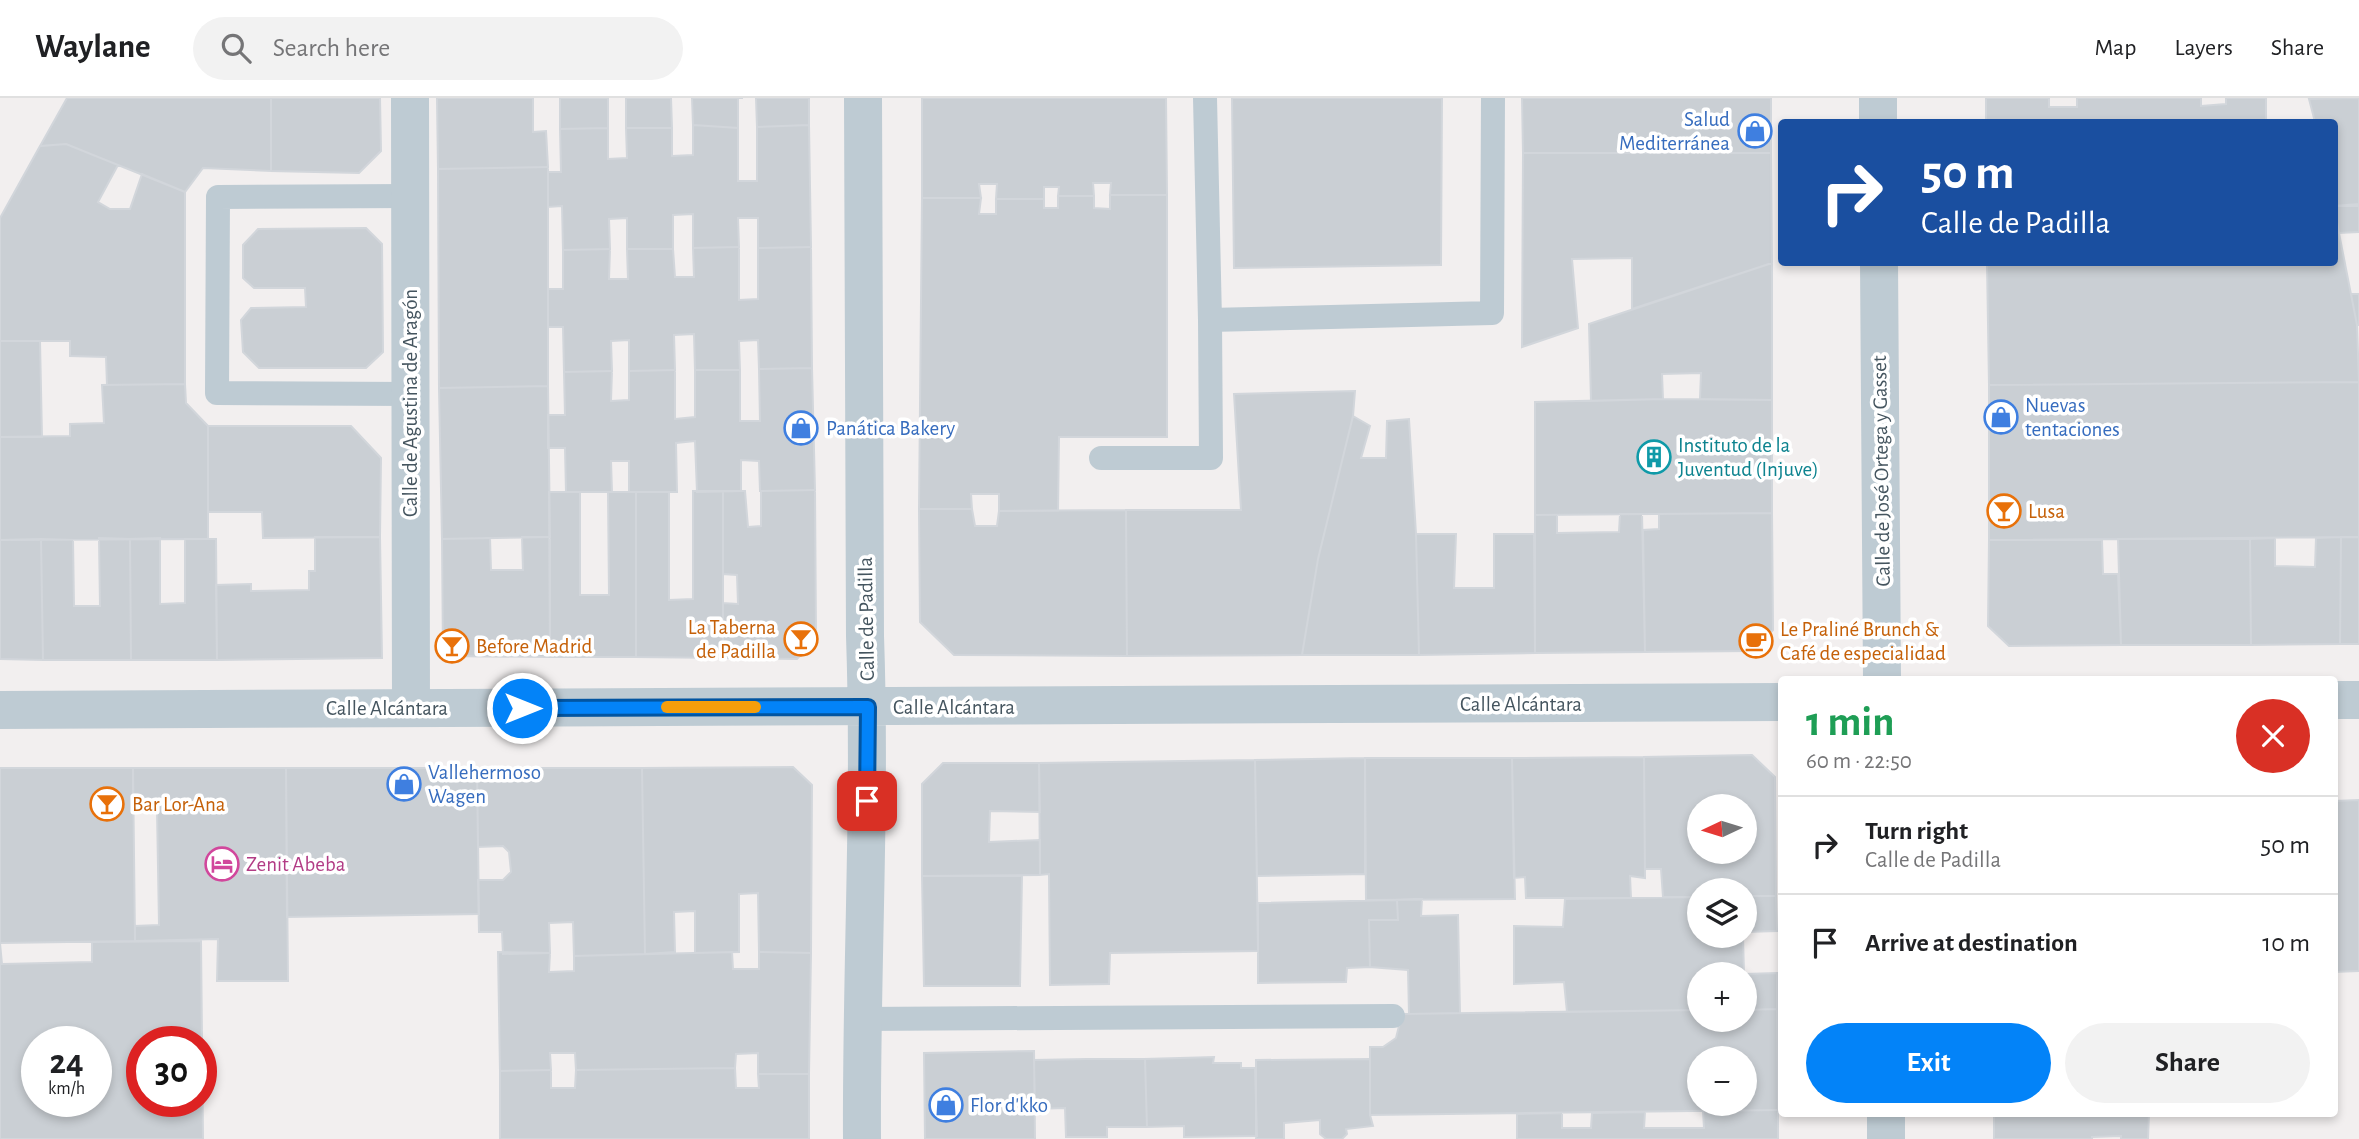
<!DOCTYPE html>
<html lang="en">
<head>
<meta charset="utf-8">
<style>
  body { margin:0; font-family:"Alegreya Sans",sans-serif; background:#f2f2f2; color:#202124; height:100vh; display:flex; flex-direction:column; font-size:26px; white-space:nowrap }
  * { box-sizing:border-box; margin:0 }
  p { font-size:23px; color:#757577 }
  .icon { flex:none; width:38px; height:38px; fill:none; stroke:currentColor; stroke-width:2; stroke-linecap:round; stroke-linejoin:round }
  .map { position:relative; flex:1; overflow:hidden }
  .panel { position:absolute; left:1778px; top:578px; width:560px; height:441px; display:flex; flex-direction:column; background:#fff; border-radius:7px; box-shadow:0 4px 10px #0003 }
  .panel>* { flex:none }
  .top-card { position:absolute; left:1778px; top:21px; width:560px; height:147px; border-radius:7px; box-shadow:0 4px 10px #0003; background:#1a4fa0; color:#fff; overflow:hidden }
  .needle { width:46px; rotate:266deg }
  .buttons { position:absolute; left:1687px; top:696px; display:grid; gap:14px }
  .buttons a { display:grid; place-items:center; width:70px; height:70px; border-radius:50%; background:#fff; box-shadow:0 4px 10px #0003; font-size:35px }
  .speed { position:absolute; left:21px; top:928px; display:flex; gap:14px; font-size:35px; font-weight:700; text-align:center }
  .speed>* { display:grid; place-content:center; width:91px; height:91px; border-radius:50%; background:#fff; box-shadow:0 4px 10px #0003; line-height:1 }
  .speed small { font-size:18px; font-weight:400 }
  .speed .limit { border:10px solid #d22; background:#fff; color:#111 }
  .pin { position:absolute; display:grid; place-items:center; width:60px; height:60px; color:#fff; margin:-30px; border-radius:14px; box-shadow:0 4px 10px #0006 }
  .me { position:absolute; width:77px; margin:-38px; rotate:90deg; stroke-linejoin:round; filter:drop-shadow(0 0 5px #0008) }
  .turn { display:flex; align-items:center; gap:24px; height:147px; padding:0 28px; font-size:32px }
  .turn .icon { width:91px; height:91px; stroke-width:2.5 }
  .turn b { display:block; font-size:49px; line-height:60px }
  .round { display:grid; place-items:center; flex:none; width:74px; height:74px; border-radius:37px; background:#f2f2f2 }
  .head { display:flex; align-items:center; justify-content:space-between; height:119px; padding:0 28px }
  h1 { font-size:42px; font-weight:700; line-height:52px; color:#1e9e55 }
  .primary-button { display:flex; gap:14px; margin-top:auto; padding:14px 28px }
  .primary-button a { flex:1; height:80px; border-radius:42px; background:#0383f8; color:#fff; font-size:28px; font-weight:700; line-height:80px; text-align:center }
  .primary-button a+a { background:#f2f2f2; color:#202124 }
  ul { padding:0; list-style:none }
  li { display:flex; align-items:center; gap:21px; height:98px; padding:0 28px; border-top:2px solid #e0e0e0 }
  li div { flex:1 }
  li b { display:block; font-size:26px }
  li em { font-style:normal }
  header { display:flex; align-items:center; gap:42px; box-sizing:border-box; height:98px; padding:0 35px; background:#fff; border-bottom:2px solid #e0e0e0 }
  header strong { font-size:33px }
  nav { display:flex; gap:38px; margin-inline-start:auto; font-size:24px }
  .search { width:490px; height:63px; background:#f2f2f2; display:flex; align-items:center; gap:18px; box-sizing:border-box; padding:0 24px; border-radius:38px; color:#757577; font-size:26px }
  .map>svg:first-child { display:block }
  .building { fill:#cacfd4; stroke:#d2d6db; stroke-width:2; fill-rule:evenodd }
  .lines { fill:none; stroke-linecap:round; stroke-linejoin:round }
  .service { stroke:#becbd3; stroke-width:24 }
  .minor { stroke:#becbd3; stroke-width:38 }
  .tertiary { stroke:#becbd3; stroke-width:38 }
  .route-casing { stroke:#0255a1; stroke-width:18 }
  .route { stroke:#0383f8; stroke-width:12 }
  .slow { stroke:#f59e0b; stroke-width:12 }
  .labels { text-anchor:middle; stroke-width:7; stroke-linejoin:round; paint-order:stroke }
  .shop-label { font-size:21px; fill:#366cbe; stroke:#fff; text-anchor:start }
  .street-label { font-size:21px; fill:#45555f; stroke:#fff }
  .culture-label { font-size:21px; fill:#0d838f; stroke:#fff; text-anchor:start }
  .food-label { font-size:21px; fill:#c56008; stroke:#fff; text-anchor:start }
  .hotel-label { font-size:21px; fill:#b23c85; stroke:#fff; text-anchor:start }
</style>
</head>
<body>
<header>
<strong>Waylane</strong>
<div class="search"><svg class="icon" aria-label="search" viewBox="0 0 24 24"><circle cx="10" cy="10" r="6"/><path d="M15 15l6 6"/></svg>Search here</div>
<nav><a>Map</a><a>Layers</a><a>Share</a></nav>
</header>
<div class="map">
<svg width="2359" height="1041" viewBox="0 0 2359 1041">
  <rect width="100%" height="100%" fill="#f2efef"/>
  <path class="building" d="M 67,0 L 271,0 L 271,73 L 203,70 L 185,94 L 66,46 L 40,48 Z
    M 271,0 L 380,0 L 381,53 L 359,75 L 271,73 Z
    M 437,0 L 533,0 L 533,34 L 546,33 L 548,69 L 438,71 Z
    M 560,0 L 608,0 L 608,30 L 560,31 Z
    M 626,0 L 671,0 L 672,30 L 626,30 Z
    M 692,0 L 743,0 L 738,0 L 738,30 L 693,27 Z
    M 756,0 L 809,0 L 809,27 L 757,29 Z
    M 922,0 L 1166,0 L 1167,97 L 1110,97 L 1111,85 L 1093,85 L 1094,98 L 1058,98 L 1059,89 L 1044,89 L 1044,101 L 996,101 L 997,86 L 979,86 L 981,100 L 922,100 Z
    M 1232,0 L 1442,0 L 1441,167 L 1234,170 Z
    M 1522,0 L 1771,0 L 1771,55 L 1523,55 Z
    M 1986,0 L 2049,0 L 2049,9 L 2077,9 L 2077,0 L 2201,0 L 2201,8 L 2226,6 L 2226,0 L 2266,0 L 2266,24 L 1986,24 Z
    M 2359,0 L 2359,106 L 2334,108 L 2334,75 L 2337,75 L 2334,24 L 2315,24 L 2309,1 Z
    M 693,27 L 738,30 L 738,83 L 757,83 L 757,29 L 809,27 L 811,149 L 758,150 L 758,120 L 738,120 L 739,149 L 693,150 L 693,116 L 673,117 L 673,151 L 627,151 L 627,120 L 609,121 L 610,151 L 563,152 L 562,108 L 548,109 L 548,74 L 561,74 L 560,31 L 608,30 L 608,61 L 627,60 L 626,30 L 672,30 L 672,58 L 693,57 Z
    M 66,46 L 118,67 L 98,104 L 110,111 L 130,111 L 142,76 L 185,94 L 185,286 L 107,287 L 106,259 L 70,258 L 70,243 L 0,243 L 0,120 L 40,48 Z
    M 1523,55 L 1771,55 L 1772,165 L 1632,211 L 1632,160 L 1572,161 L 1578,230 L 1522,249 Z
    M 548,69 L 548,288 L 439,290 L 438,71 Z
    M 1110,97 L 1167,97 L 1167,339 L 1059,339 L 1058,413 L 999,413 L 999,396 L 971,396 L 972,411 L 919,411 L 922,100 L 981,100 L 979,116 L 996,116 L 996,101 L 1044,101 L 1044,110 L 1058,110 L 1058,98 L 1094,98 L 1094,110 L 1110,111 Z
    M 2334,108 L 2359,108 L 2359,134 L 2339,135 Z
    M 366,130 L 382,146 L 383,254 L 366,270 L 259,270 L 243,254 L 241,222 L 251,210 L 306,209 L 305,190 L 254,190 L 243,180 L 243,147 L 258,131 Z
    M 2334,135 L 2339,135 L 2357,227 L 2359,284 L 1989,287 L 1987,164 L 2334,164 Z
    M 739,149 L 739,202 L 758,201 L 758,150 L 811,149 L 812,270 L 759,271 L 758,242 L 739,243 L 740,272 L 695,272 L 694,236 L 674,237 L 675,272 L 629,273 L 629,242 L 611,243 L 612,273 L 564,274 L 563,229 L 548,229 L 548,191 L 563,191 L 563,152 L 610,151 L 609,181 L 628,181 L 627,151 L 673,151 L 675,179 L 694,179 L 693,150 Z
    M 1772,165 L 1772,302 L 1700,301 L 1701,275 L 1662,276 L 1663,301 L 1591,303 L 1589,226 Z
    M 2351,196 L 2359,196 L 2359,227 L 2357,227 Z
    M 0,243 L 40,243 L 42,339 L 0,339 Z
    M 812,270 L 815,392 L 760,393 L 759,363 L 741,362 L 741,393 L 697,394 L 695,343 L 676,345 L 677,394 L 629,394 L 629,363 L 611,363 L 612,394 L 566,394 L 565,350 L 548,350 L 548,317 L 565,317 L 564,274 L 612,273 L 611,303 L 629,302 L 629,273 L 675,272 L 675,321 L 695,319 L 695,272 L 740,272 L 740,323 L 760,323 L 759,271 Z
    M 2359,284 L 2359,439 L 1989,442 L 1989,287 Z
    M 185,286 L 186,305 L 208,328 L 208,441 L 0,442 L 0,339 L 70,338 L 70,326 L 104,325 L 102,287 Z
    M 548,288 L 550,439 L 442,441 L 439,290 Z
    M 1355,293 L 1353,318 L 1318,461 L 1302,557 L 1127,558 L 1126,412 L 1241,412 L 1234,296 Z
    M 1663,301 L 1772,302 L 1772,415 L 1535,417 L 1535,304 Z
    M 1353,318 L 1370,328 L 1361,360 L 1386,360 L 1387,323 L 1409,321 L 1416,436 L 1419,557 L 1302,557 L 1318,461 Z
    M 208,328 L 351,328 L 381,360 L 380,439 L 263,440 L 262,414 L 208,414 Z
    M 815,392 L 816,540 L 797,561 L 723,560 L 723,505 L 738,506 L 737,477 L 723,476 L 723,393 L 745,393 L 748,429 L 761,428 L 761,393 Z
    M 693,393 L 723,393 L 723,560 L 636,559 L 636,394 L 669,394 L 669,502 L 693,501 Z
    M 549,394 L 580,394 L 580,497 L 609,497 L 608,394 L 636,394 L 636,559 L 550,559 Z
    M 919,411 L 972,411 L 975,428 L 997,428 L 999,413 L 1126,412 L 1127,558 L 954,557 L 920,524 Z
    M 1772,415 L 1773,532 L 1751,553 L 1645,554 L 1643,432 L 1659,431 L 1659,416 Z
    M 1620,416 L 1642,416 L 1645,554 L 1535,555 L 1535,417 L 1557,417 L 1557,435 L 1619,434 Z
    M 1416,436 L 1456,436 L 1454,490 L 1494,490 L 1494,436 L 1534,436 L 1535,555 L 1419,557 Z
    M 315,439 L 380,439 L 382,560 L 217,562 L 216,487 L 251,486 L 251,493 L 309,492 L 309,473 L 315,473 Z
    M 522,439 L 550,439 L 550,559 L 443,558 L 442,441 L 490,440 L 491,472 L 523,472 Z
    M 2341,439 L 2359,439 L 2359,546 L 2340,546 Z
    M 2341,439 L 2340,546 L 2251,547 L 2250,441 L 2275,440 L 2275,468 L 2315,469 L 2316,440 Z
    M 99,440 L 130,441 L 131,562 L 43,562 L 41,441 L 73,442 L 74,508 L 100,508 Z
    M 160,440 L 160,506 L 185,505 L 185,441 L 216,441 L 217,562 L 131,562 L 130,441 Z
    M 41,441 L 43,562 L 0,561 L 0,442 Z
    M 2118,441 L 2250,441 L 2251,547 L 2121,547 Z
    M 1989,442 L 2102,442 L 2103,476 L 2118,476 L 2121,547 L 2009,548 L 1988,528 Z
    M 1752,657 L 1775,679 L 1776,798 L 1745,798 L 1745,793 L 1699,793 L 1699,799 L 1663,799 L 1661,771 L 1645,771 L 1644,659 ZM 1699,709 L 1745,709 L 1745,754 L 1699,754 Z
    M 1644,659 L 1645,780 L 1630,778 L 1631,800 L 1526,800 L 1525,779 L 1514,780 L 1512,660 Z
    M 1365,660 L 1365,776 L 1257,778 L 1255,662 Z
    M 1365,660 L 1512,660 L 1515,801 L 1366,802 Z
    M 1255,662 L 1258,853 L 1110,855 L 1109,886 L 1050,887 L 1049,776 L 1040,777 L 1039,665 Z
    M 943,665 L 1039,665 L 1040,714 L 990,713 L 989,744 L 1040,742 L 1040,777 L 922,778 L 922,686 Z
    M 793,669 L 812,687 L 811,855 L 759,854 L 758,795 L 739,796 L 739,854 L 695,855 L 695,813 L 674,814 L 675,854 L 645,856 L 642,670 Z
    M 0,670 L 133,670 L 135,843 L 0,845 Z
    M 133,670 L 286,670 L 288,883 L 217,883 L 218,841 L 135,843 L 135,828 L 159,827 L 157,711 L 133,713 Z
    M 286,670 L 477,670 L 479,816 L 287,819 Z
    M 477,670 L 642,670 L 645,856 L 574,858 L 573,824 L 549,825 L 550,855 L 503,856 L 502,834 L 479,834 L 478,782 L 503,782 L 511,774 L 509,754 L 503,748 L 478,749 Z
    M 2359,702 L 2359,873 L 2334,874 L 2334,703 Z
    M 922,778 L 1022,778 L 1020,888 L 924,888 Z
    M 1745,798 L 1776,798 L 1777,833 L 1745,834 Z
    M 1699,799 L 1699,838 L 1743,838 L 1744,876 L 1777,875 L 1777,911 L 1745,912 L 1745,877 L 1699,877 L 1699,912 L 1567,914 L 1564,884 L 1514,886 L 1514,828 L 1563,829 L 1565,801 Z
    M 1422,801 L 1421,818 L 1458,817 L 1460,915 L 1409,916 L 1408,872 L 1370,869 L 1369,822 L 1398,822 L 1397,802 Z
    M 1397,802 L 1398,822 L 1369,822 L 1370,869 L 1347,870 L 1346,884 L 1258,885 L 1258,805 Z
    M 201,843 L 203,1041 L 0,1041 L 0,845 L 2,866 L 92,864 L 92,844 ZM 37,943 L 96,943 L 96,1003 L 37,1003 ZM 142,943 L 201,943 L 201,1003 L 142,1003 Z
    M 498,854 L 550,855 L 549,874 L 574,873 L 574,858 L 732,854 L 733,871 L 759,871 L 759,854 L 811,855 L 809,976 L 758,976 L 758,955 L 736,956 L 735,970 L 576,972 L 575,955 L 550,955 L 551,972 L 500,973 Z
    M 1777,911 L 1778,1012 L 1370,1017 L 1370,949 L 1383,949 L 1396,940 L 1402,916 L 1699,912 L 1699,922 L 1745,922 L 1745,912 ZM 1699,961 L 1745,961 L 1745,1006 L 1699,1006 Z
    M 1034,953 L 1035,1041 L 925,1041 L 924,955 Z
    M 1214,959 L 1213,965 L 1241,965 L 1241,970 L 1255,970 L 1257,1038 L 1184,1039 L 1184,1028 L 1147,1029 L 1145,961 Z
    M 1087,961 L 1145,961 L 1147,1029 L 1107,1029 L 1107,1039 L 1066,1039 L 1065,1010 L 1035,1011 L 1034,962 Z
    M 1370,961 L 1370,1017 L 1373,1028 L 1346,1031 L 1347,1036 L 1342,1041 L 1326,1041 L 1320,1036 L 1320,1022 L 1284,1025 L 1284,1041 L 1256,1041 L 1256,962 Z
    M 735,970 L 736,990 L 759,990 L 758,976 L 809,976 L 809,1041 L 500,1041 L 500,973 L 551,972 L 551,990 L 575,990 L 576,972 Z
    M 1778,1012 L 1778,1041 L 1517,1041 L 1517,1016 L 1562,1015 L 1562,1030 L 1591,1030 L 1592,1015 L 1645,1014 L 1644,1030 L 1704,1030 L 1703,1013 Z
    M 1994,1015 L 2149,1015 L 2148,1041 L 2121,1041 L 2121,1038 L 2092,1039 L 2092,1041 L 1994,1041 Z"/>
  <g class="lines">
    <path class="service" d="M 1205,0 L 1210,222 L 1492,215 L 1493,0
      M 410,98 L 218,99 L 217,295 L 410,296
      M 1101,360 L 1211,360 L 1210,222
      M 861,921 L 1393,918"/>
    <path class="minor" d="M 410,0 L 411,610
      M 2334,602 L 2359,602
      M 0,612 L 1782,604
      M 862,1041 C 861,873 871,706 865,538 L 863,0"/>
    <path class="tertiary" d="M 1878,0 L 1878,24
      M 1879,164 L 1882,581
      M 1886,1015 L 1886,1041"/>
  </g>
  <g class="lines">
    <defs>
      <path id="route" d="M 522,610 L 868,609 L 867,703"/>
    </defs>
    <use href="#route" class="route-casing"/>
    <use href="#route" class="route"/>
    <path class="slow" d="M 667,609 L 755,609"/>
  </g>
  <defs>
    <symbol id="shop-ring" viewBox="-11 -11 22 22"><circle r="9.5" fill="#fff" stroke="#3f7fe0" stroke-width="1.5"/><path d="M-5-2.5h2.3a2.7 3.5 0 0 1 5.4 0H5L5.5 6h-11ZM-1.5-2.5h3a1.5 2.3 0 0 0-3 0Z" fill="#3f7fe0"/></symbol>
    <symbol id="building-ring" viewBox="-11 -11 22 22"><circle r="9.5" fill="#fff" stroke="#0f9aa8" stroke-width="1.5"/><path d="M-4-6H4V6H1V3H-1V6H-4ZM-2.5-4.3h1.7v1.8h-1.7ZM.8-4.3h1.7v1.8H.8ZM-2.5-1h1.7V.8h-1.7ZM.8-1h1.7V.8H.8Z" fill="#0f9aa8"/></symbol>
    <symbol id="bar-ring" viewBox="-11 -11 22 22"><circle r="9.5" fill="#fff" stroke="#e8710a" stroke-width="1.5"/><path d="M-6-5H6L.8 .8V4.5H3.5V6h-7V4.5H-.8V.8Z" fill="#e8710a"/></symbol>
    <symbol id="cafe-ring" viewBox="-11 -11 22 22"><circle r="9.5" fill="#fff" stroke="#e8710a" stroke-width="1.5"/><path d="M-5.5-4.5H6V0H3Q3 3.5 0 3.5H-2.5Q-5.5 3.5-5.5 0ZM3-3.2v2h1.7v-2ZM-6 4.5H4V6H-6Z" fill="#e8710a"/></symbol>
    <symbol id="hotel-ring" viewBox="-11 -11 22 22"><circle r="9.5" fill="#fff" stroke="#d1479c" stroke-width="1.5"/><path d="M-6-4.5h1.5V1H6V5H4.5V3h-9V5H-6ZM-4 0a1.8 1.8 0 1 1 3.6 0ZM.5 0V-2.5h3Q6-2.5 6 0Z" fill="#d1479c"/></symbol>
  </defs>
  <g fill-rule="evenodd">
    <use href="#shop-ring" x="1736" y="14" width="38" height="38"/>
    <use href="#shop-ring" x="1982" y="300" width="38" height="38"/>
    <use href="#shop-ring" x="782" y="311" width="38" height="38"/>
    <use href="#building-ring" x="1635" y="340" width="38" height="38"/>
    <use href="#bar-ring" x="1985" y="394" width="38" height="38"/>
    <use href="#bar-ring" x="782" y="522" width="38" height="38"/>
    <use href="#cafe-ring" x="1737" y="524" width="38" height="38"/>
    <use href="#bar-ring" x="433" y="529" width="38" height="38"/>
    <use href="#shop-ring" x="385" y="667" width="38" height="38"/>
    <use href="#bar-ring" x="88" y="687" width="38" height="38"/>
    <use href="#hotel-ring" x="203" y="747" width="38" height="38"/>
    <use href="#shop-ring" x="927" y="988" width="38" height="38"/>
  </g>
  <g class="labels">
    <g class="shop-label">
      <text x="1730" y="28" text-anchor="end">Salud<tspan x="1730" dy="24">Mediterránea</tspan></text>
      <text x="2025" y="314">Nuevas<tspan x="2025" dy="24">tentaciones</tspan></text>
      <text x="826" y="337">Panática Bakery</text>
      <text x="428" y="681">Vallehermoso<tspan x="428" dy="24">Wagen</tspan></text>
      <text x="970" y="1014">Flor d'kko</text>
    </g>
    <g class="street-label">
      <text transform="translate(410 305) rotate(-90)" y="7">Calle de Agustina de Aragón</text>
      <text transform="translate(1881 373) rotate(-91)" y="7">Calle de José Ortega y Gasset</text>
      <text transform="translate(866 521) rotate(-91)" y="7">Calle de Padilla</text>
      <text x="1521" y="613">Calle Alcántara</text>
      <text x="954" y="616">Calle Alcántara</text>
      <text x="387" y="617">Calle Alcántara</text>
    </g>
    <g class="culture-label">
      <text x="1678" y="354">Instituto de la<tspan x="1678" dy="24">Juventud (Injuve)</tspan></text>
    </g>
    <g class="food-label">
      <text x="2028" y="420">Lusa</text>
      <text x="776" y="536" text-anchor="end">La Taberna<tspan x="776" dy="24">de Padilla</tspan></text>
      <text x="1780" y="538">Le Praliné Brunch &amp;<tspan x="1780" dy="24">Café de especialidad</tspan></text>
      <text x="476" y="555">Before Madrid</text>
      <text x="132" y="713">Bar Lor-Ana</text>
    </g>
    <g class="hotel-label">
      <text x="246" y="773">Zenit Abeba</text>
    </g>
  </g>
</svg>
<div class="buttons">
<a><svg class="needle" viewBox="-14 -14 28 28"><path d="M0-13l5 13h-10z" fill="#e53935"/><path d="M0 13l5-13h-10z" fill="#757577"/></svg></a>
<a><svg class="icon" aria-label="layers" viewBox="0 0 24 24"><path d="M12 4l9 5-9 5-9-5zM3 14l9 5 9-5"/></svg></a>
<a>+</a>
<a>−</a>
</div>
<div class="speed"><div>24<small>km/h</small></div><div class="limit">30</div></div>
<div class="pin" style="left:867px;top:703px;background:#d93025"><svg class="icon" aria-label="arrive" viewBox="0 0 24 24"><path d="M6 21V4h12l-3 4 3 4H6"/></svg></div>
<svg class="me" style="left:522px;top:610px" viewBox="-20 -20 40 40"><circle r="17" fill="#0383f8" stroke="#fff" stroke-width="3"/><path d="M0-11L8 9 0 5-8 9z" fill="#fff"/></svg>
<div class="top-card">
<div class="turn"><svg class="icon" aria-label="right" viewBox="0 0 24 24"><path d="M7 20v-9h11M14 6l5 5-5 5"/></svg><div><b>50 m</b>Calle de Padilla</div></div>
</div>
<section class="panel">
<div class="head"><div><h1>1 min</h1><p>60 m · 22:50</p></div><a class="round" style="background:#d93025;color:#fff"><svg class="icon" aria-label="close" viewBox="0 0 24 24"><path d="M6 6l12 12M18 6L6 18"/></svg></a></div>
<ul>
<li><svg class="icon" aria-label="right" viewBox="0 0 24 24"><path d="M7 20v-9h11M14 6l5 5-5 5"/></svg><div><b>Turn right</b><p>Calle de Padilla</p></div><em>50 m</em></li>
<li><svg class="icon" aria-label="arrive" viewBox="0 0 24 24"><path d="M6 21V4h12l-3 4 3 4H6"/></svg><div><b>Arrive at destination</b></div><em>10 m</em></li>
</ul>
<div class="primary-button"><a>Exit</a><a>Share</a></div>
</section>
</div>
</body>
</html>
